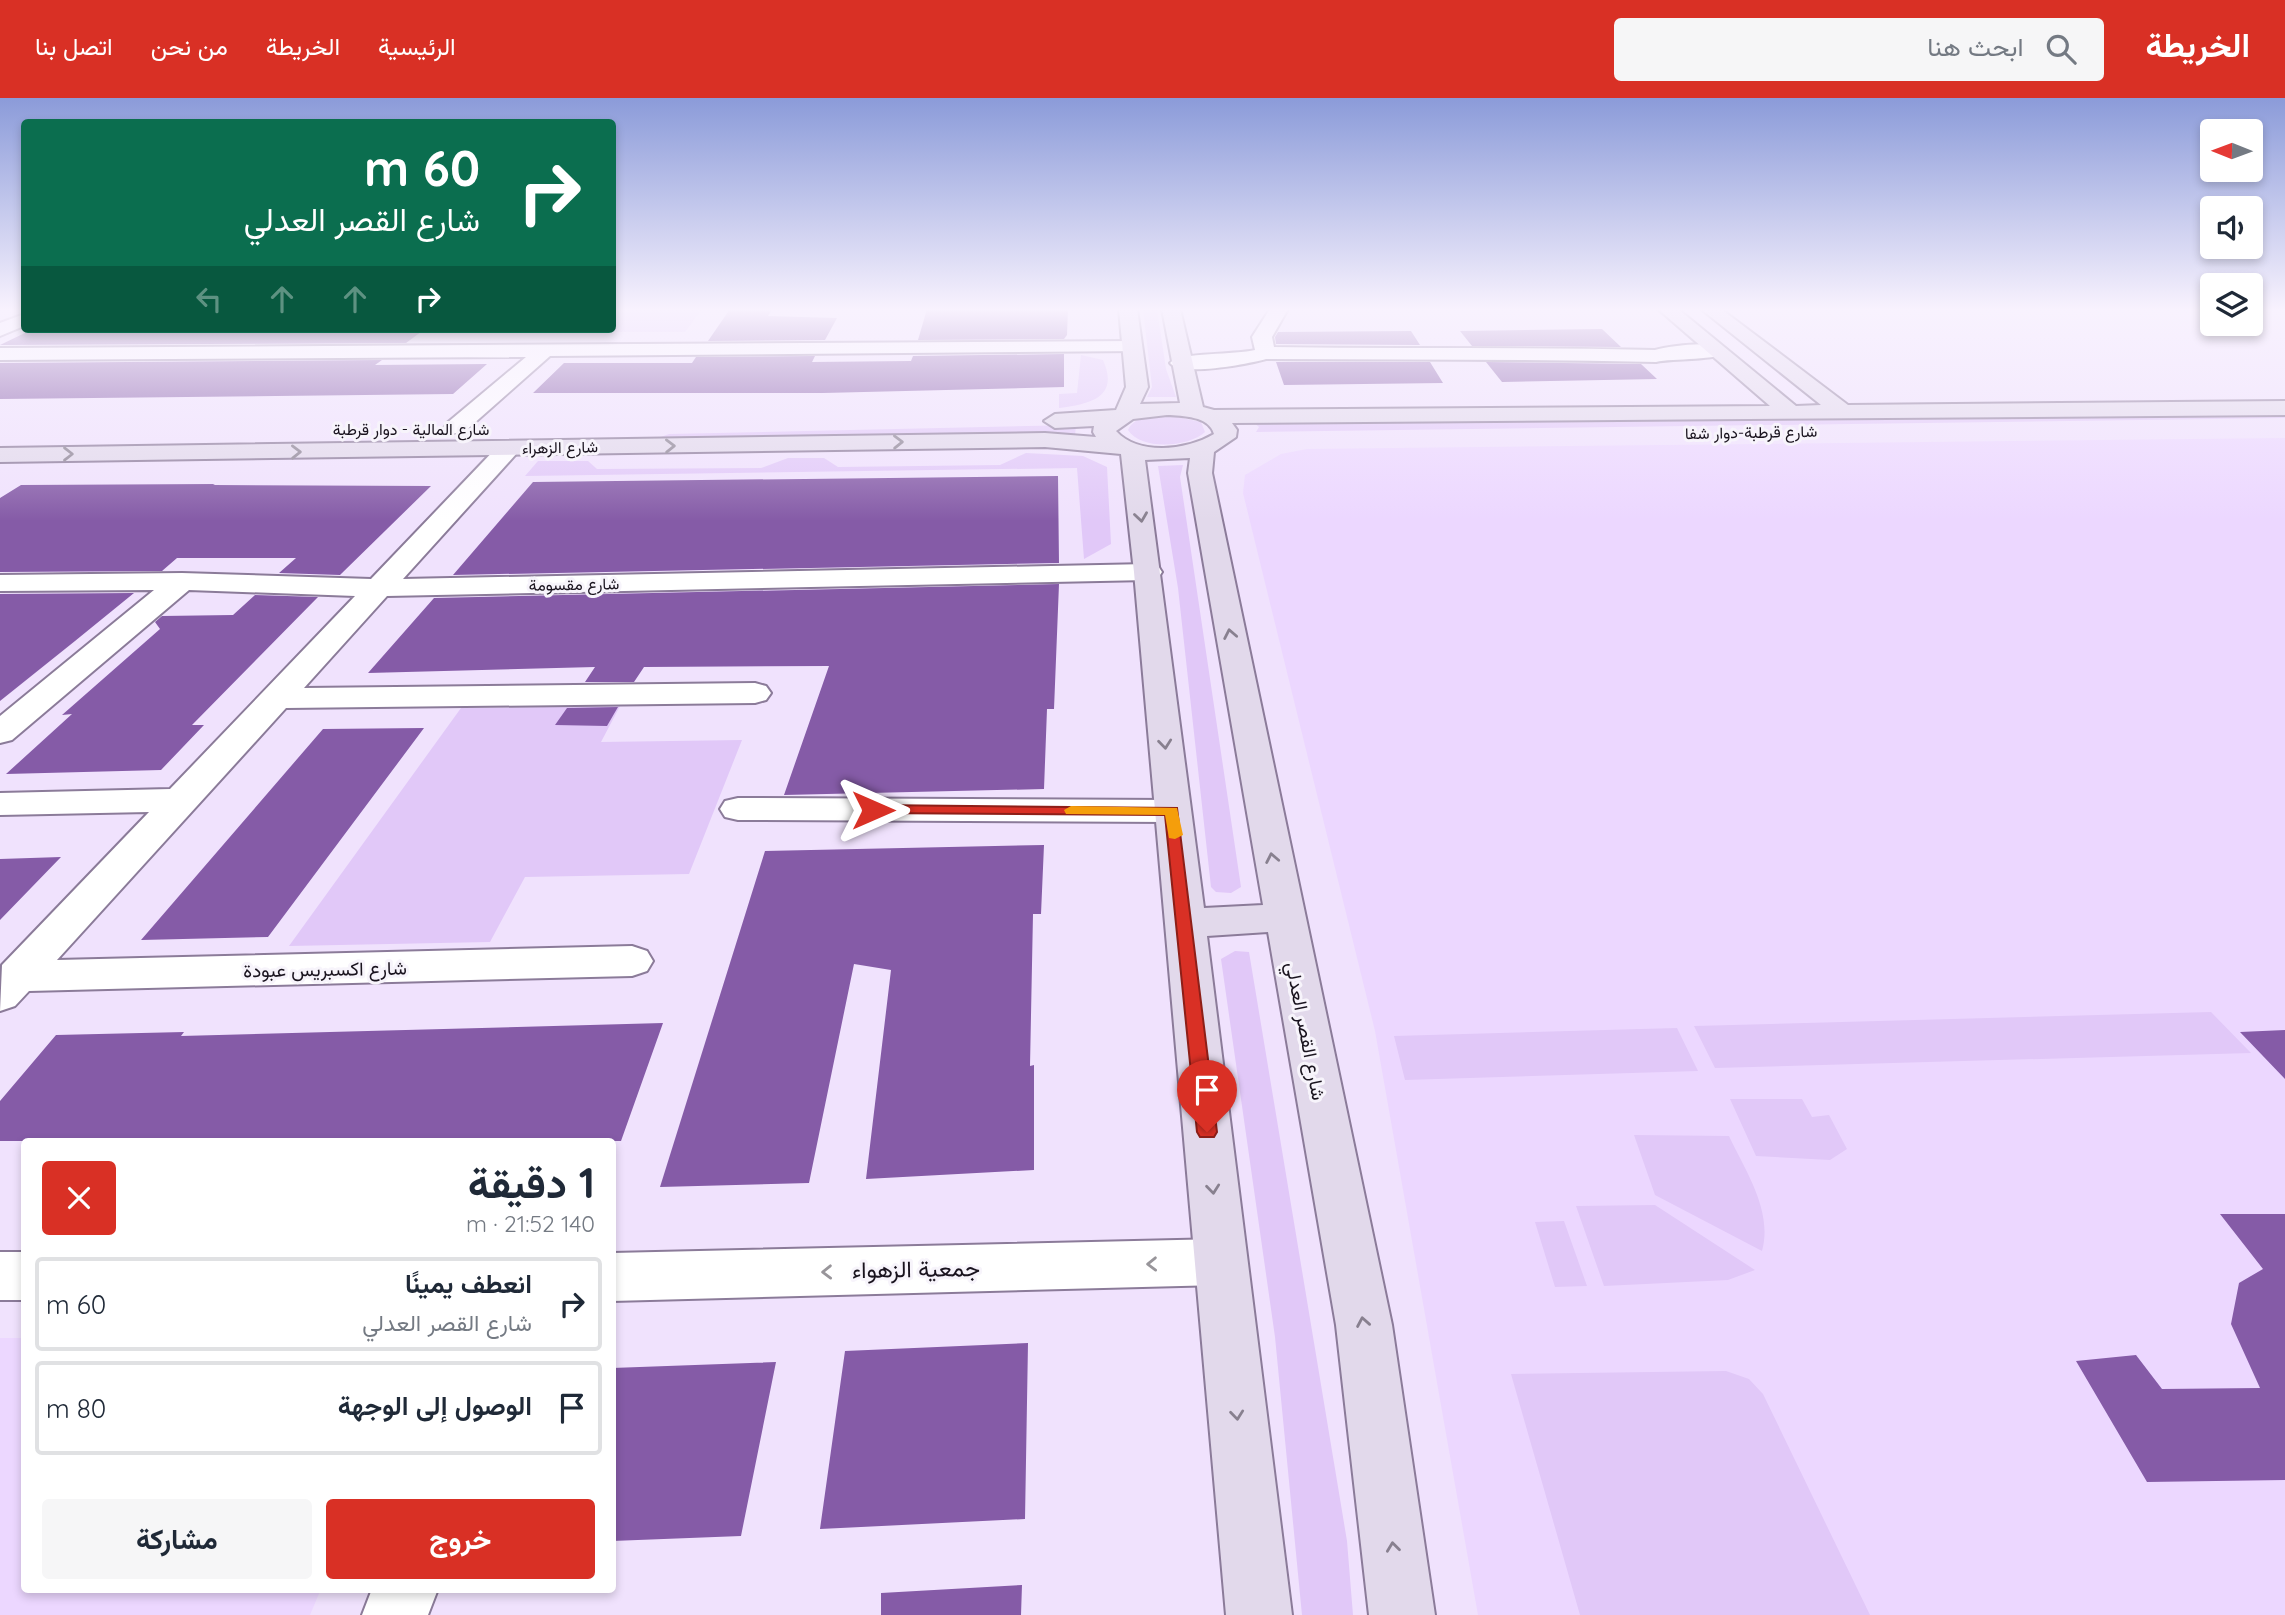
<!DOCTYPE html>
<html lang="ar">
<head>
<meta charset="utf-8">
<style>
  body { margin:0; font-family:Quicksand,Vazirmatn,sans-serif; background:#f6f6f7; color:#1f2937; direction:rtl; height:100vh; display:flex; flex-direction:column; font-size:26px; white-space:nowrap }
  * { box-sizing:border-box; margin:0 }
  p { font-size:23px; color:#747a83 }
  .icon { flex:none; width:38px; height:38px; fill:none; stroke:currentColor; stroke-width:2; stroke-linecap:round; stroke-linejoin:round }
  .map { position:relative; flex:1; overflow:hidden; direction:ltr }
  .sheet { position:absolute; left:21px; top:1040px; width:595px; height:455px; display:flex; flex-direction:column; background:#fff; border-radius:7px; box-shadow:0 4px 10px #0003; direction:rtl }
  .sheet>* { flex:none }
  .top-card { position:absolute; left:21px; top:21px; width:595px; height:214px; border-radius:7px; box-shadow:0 4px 10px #0003; direction:rtl; background:#0b6e4f; color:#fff; overflow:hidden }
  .needle { width:46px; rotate:271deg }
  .controls { position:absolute; left:2200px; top:21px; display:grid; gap:14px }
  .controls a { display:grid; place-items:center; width:63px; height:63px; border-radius:7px; background:#fff; box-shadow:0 4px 10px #0003; font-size:35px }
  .pin { position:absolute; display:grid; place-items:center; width:60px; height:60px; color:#fff; margin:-72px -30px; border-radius:50% 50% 50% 0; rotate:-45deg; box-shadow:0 0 7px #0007 }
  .pin .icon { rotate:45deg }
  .me { position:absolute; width:77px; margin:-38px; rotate:90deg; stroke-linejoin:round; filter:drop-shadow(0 0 5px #0008) }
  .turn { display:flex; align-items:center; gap:24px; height:147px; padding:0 21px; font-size:32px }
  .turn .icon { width:91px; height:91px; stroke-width:2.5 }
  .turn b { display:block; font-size:49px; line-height:60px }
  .lanes { display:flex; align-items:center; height:66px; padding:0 21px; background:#0003; justify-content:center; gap:35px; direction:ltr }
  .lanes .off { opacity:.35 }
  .round { display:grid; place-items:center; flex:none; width:74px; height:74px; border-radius:7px; background:#f6f6f7 }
  .summary { display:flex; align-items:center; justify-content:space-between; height:119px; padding:0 21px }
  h1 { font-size:42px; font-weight:700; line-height:52px }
  .button { display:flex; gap:14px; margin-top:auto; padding:14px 21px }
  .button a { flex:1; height:80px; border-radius:7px; background:#d93025; color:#fff; font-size:28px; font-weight:700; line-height:80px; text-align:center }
  .button a+a { background:#f6f6f7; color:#1f2937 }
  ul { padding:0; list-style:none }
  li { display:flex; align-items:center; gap:21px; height:94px; margin:0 14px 10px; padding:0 7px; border:4px solid #e0e1e3; border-radius:7px }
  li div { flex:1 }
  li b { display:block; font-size:26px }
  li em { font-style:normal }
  header { display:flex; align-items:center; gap:42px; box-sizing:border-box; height:98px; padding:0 35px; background:#d93025; color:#fff }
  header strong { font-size:33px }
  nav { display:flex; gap:38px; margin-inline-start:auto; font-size:24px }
  .search { width:490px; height:63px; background:#f6f6f7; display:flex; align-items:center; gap:18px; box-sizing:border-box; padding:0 24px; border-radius:7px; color:#747a83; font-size:26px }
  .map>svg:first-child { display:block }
  .built { fill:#ecd7ff }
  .green { fill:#e1c8f8 }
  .building { fill:#855ba7 }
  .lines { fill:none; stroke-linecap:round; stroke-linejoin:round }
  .street-casing { stroke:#8b7b99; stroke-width:4 }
  .secondary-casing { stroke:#8b7b99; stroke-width:4 }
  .street { fill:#fff; fill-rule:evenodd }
  .secondary { fill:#e2d9eb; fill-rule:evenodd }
  .oneway { stroke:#88808f }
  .oneway2 { stroke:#98959a }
  .route { fill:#d93025; stroke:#8d1f18; stroke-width:2 }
  .slow { fill:#f59e0b }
  .labels { text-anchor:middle; stroke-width:6; stroke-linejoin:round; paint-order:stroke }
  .far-street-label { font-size:16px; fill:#19131e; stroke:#f7f4fb }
  .street-label { font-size:19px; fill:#19131e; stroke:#f7f4fb }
  .near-street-label { font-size:23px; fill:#19131e; stroke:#f7f4fb }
</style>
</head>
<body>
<header>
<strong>الخريطة</strong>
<div class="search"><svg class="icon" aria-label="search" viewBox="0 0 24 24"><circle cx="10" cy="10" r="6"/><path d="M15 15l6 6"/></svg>ابحث هنا</div>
<nav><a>الرئيسية</a><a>الخريطة</a><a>من نحن</a><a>اتصل بنا</a></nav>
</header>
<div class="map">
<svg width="2285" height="1517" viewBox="0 0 2285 1517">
  <rect width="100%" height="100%" fill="#f0e2fd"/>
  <path class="built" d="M 2285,340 L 2285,1517 L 1478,1517 L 1375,933 L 1243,395 L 1245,377 L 1281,356 L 1307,351 Z
    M 0,1240 L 24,1240 L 24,1491 L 321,1491 L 310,1517 L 0,1517 Z"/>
  <path class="green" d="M 613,211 L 702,211 L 685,234 L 488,234 L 492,231 L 612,231 Z
    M 1143,211 L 1157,211 L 1166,271 L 1176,299 L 1147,299 L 1152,289 Z
    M 1081,257 L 1103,262 C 1120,300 1089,306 1059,310 L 1059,296 L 1077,295 Z
    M 2285,315 L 2285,320 L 1256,334 L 1259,329 L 1254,325 Z
    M 1168,317 L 1201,324 L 1205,334 C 1189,349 1141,353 1128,332 C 1135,317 1153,318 1168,317 Z
    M 1076,327 L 1075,338 L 658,340 L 669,336 Z
    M 1026,355 L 1083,358 L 1107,369 L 1111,446 L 1084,461 L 1077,370 L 525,378 L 538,363 L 588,363 L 597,371 L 761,370 L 788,360 L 824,360 L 838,369 L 1000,367 Z
    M 1183,367 L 1180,379 L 1241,789 L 1231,795 L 1216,794 L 1211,789 L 1178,490 L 1158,368 Z
    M 620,608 L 601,644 L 742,642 L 689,776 L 525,779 L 490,844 L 289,848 L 461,610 Z
    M 1235,853 L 1249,854 L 1347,1443 L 1353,1517 L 1302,1517 L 1275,1239 L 1221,861 Z
    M 2211,914 L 2251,955 L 1715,970 L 1694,928 Z
    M 1677,930 L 1698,973 L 1405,982 L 1394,938 Z
    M 1730,1001 L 1802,1001 L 1812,1019 L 1829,1017 L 1847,1051 L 1830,1062 L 1756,1058 Z
    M 1634,1037 L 1729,1038 C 1746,1074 1773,1113 1762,1153 L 1655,1097 Z
    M 1655,1107 L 1755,1172 L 1728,1182 L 1604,1188 L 1576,1108 Z
    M 1564,1123 L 1587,1188 L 1555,1189 L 1535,1124 Z
    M 1726,1273 L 1749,1281 L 1763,1296 L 1870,1517 L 1580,1517 L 1511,1276 Z"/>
  <path class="building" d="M 730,211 L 772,211 L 768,218 L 837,220 L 825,242 L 708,243 Z
    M 927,211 L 1068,211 L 1067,237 L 1064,241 L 918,242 Z
    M 33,231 L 425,231 L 406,245 L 0,247 Z
    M 1602,231 L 1621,249 L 1472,248 L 1460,233 Z
    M 1411,233 L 1420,247 L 1276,246 L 1275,239 L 1278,234 Z
    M 1064,256 L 1064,289 L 823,295 L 533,295 L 564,265 L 692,265 L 696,259 L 815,258 L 812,264 L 911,263 L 913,258 Z
    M 382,262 L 375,267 L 487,266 L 453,296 L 0,301 L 0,265 Z
    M 1276,264 L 1430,264 L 1443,285 L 1284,287 Z
    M 1486,264 L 1641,266 L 1657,281 L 1502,284 Z
    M 1058,378 L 1059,465 L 453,477 L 533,384 Z
    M 215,386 L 213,387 L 431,388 L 340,477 L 279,475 L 296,460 L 177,460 L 162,473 L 0,474 L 0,400 L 21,387 Z
    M 1059,486 L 1054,611 L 1047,611 L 1044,691 L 784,697 L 829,568 L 644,569 L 634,584 L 585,584 L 595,569 L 368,575 L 434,500 Z
    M 134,495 L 75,543 L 0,603 L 0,496 Z
    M 255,497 L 318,499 L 192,627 L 204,627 L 161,672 L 6,676 L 72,616 L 62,617 L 160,531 L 155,524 L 162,518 L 233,517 Z
    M 618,609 L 607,628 L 555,627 L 567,610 Z
    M 424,630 L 268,839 L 141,842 L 323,631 Z
    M 1044,747 L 1041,816 L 1033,816 L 1030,968 L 1034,967 L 1034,1072 L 866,1081 L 891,872 L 854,866 L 809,1085 L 660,1089 L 765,753 Z
    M 61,759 L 0,822 L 0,761 Z
    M 663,925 L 621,1043 L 0,1043 L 0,1003 L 56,937 L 184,934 L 181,938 Z
    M 2285,932 L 2285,981 L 2240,934 Z
    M 2220,1116 L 2285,1116 L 2285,1382 L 2147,1384 L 2076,1263 L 2136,1257 L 2162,1291 L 2260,1290 L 2231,1226 L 2239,1185 L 2263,1171 Z
    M 1028,1245 L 1025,1421 L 820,1431 L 845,1253 Z
    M 776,1264 L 741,1438 L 612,1443 L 612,1270 Z
    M 1022,1487 L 1021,1517 L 881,1517 L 881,1495 Z"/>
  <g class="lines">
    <defs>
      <path id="street" d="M 1270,211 L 1288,211 L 1272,239 L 1274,249 C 1401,251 1528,249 1655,252 C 1670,248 1718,241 1728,253 C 1720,263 1672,260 1656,264 C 1526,261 1396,262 1266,261 C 1248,266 1181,279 1170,265 C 1179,254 1237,257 1255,252 L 1252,239 Z
        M 24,216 L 24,228 L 0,238 L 0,225 Z
        M 1132,243 L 1139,245 L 1142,249 L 1139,253 L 550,258 L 463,335 L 447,335 L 444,330 L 447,325 L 526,259 L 0,262 L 0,250 Z
        M 509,343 L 517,345 L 521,350 L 517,355 L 403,481 L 1148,466 L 1158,468 L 1162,474 L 1158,480 L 1148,482 L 387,498 L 304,590 L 755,585 L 766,588 L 771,595 L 766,602 L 755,605 L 286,610 L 57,862 L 632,848 L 647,853 L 653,863 L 647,873 L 632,878 L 29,893 L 15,908 L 0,913 L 2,867 L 149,714 L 0,717 L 0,695 L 170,691 L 355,498 L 189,492 L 12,642 L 0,645 L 0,618 L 154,492 L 0,493 L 0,477 L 182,475 L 371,481 L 501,345 Z
        M 738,700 L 1172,702 L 1185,705 L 1190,713 L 1185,721 L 1172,724 L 738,722 L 725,719 L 720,711 L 725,703 Z
        M 1220,1141 L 1239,1147 L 1247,1164 L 1239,1181 L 1220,1187 L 612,1203 L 612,1155 Z
        M 0,1154 L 24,1154 L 24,1202 L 0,1202 Z
        M 372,1491 L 438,1491 L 428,1517 L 362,1517 Z"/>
      <path id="secondary" d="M 1119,211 L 1137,211 L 1148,289 L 1140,306 L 1180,305 L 1162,211 L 1180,211 L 1203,309 L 1214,312 L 1770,308 L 1658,211 L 1678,211 L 1796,308 L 1821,307 L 1701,211 L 1721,211 L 1848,307 L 2285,303 L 2285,317 L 1232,325 L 1237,332 L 1236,339 L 1214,354 L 1212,375 L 1392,1227 L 1435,1517 L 1369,1517 L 1336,1227 L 1268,834 L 1207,838 L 1292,1517 L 1226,1517 L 1134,474 L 1121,356 L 1045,349 L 0,364 L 0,350 L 1045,335 L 1096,339 L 1093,334 L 1094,328 L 1055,330 L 1044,323 L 1055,316 L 1116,312 L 1126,289 ZM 1167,317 C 1183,318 1209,318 1214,336 C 1187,352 1139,358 1116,333 L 1133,321 ZM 1190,360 L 1188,375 L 1263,807 L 1204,810 L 1145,362 Z"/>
    </defs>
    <use href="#street" class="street-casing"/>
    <use href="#secondary" class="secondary-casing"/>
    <use href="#street" class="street"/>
    <use href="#secondary" class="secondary"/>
  </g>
  <defs><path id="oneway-chevron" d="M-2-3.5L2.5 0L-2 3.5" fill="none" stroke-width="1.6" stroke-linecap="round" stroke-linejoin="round" transform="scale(1.75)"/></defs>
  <g class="oneway">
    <use href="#oneway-chevron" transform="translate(898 344) rotate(-1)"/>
    <use href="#oneway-chevron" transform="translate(670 348) rotate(-1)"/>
    <use href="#oneway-chevron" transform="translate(296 354) rotate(-1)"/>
    <use href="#oneway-chevron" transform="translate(68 356)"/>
    <use href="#oneway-chevron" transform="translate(1141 419) rotate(82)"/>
    <use href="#oneway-chevron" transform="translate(1230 536) rotate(-101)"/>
    <use href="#oneway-chevron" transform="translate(1165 646) rotate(84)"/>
    <use href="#oneway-chevron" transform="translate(1272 760) rotate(-101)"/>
    <use href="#oneway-chevron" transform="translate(1213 1091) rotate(84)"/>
    <use href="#oneway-chevron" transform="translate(1363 1224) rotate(-100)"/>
    <use href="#oneway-chevron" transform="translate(1237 1317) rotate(84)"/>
    <use href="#oneway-chevron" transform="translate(1393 1449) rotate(-97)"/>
  </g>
  <g class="oneway2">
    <use href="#oneway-chevron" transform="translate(1152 1166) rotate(179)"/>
    <use href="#oneway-chevron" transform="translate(827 1174) rotate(179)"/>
  </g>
  <linearGradient id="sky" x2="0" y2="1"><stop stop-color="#8b9bd9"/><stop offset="0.5" stop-color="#f8f2fe"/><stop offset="1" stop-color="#f8f2fe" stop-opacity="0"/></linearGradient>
  <rect width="2285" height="423" fill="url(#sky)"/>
  <path class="route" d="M 873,707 L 1177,710 L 1217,1034 L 1214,1039 L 1200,1039 L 1197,1034 L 1165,717 L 868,715 L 868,708 Z"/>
  <path class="slow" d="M 1071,708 L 1177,710 L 1183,737 L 1175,741 L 1169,740 L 1165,717 L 1066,716 L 1064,712 Z"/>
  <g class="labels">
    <g class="far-street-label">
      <text x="411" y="337">شارع المالية - دوار قرطبة</text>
      <text transform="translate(1751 334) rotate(-1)" y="6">شارع قرطبة-دوار شفا</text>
      <text transform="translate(560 349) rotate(-1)" y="6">شارع الزهراء</text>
      <text transform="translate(574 486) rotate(-1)" y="6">شارع مقسومة</text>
    </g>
    <g class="street-label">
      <text transform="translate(325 871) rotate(-1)" y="7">شارع اكسبريس عبودة</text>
      <text transform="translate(1306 933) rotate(79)" y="7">شارع القصر العدلي</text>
    </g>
    <g class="near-street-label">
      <text transform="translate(916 1171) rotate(-1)" y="8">جمعية الزهواء</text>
    </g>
  </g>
</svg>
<div class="controls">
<a><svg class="needle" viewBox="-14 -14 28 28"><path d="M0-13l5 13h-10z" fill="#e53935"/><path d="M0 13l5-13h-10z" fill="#747a83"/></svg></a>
<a><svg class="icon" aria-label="sound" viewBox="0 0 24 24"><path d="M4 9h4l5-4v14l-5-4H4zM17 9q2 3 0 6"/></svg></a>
<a><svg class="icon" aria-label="layers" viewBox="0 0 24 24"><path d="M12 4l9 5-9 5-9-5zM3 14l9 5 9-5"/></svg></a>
</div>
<div class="pin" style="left:1207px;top:1034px;background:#d93025"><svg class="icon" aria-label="arrive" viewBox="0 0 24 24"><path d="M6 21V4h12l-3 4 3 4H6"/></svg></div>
<svg class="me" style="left:873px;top:712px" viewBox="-20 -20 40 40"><path d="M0-17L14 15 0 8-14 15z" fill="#d93025" stroke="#fff" stroke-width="4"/></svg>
<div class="top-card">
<div class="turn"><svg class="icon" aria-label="right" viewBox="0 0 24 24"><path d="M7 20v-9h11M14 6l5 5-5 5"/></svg><div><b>60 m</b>شارع القصر العدلي</div></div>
<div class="lanes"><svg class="icon off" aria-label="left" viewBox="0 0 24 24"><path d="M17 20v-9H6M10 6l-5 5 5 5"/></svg><svg class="icon off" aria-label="ahead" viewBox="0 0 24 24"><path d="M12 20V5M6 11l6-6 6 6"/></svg><svg class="icon off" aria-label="ahead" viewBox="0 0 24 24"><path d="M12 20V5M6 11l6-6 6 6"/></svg><svg class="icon" aria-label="right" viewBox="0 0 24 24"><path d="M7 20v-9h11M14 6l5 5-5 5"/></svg></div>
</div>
<section class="sheet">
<div class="summary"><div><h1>1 دقيقة</h1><p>140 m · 21:52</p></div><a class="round" style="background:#d93025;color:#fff"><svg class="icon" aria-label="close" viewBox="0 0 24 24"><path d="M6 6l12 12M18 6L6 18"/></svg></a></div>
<ul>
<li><svg class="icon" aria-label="right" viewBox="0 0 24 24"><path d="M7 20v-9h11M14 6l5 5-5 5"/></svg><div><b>انعطف يمينًا</b><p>شارع القصر العدلي</p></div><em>60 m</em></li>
<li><svg class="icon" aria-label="arrive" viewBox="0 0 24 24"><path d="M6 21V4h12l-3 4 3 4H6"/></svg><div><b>الوصول إلى الوجهة</b></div><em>80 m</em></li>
</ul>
<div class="button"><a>خروج</a><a>مشاركة</a></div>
</section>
</div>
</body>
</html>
